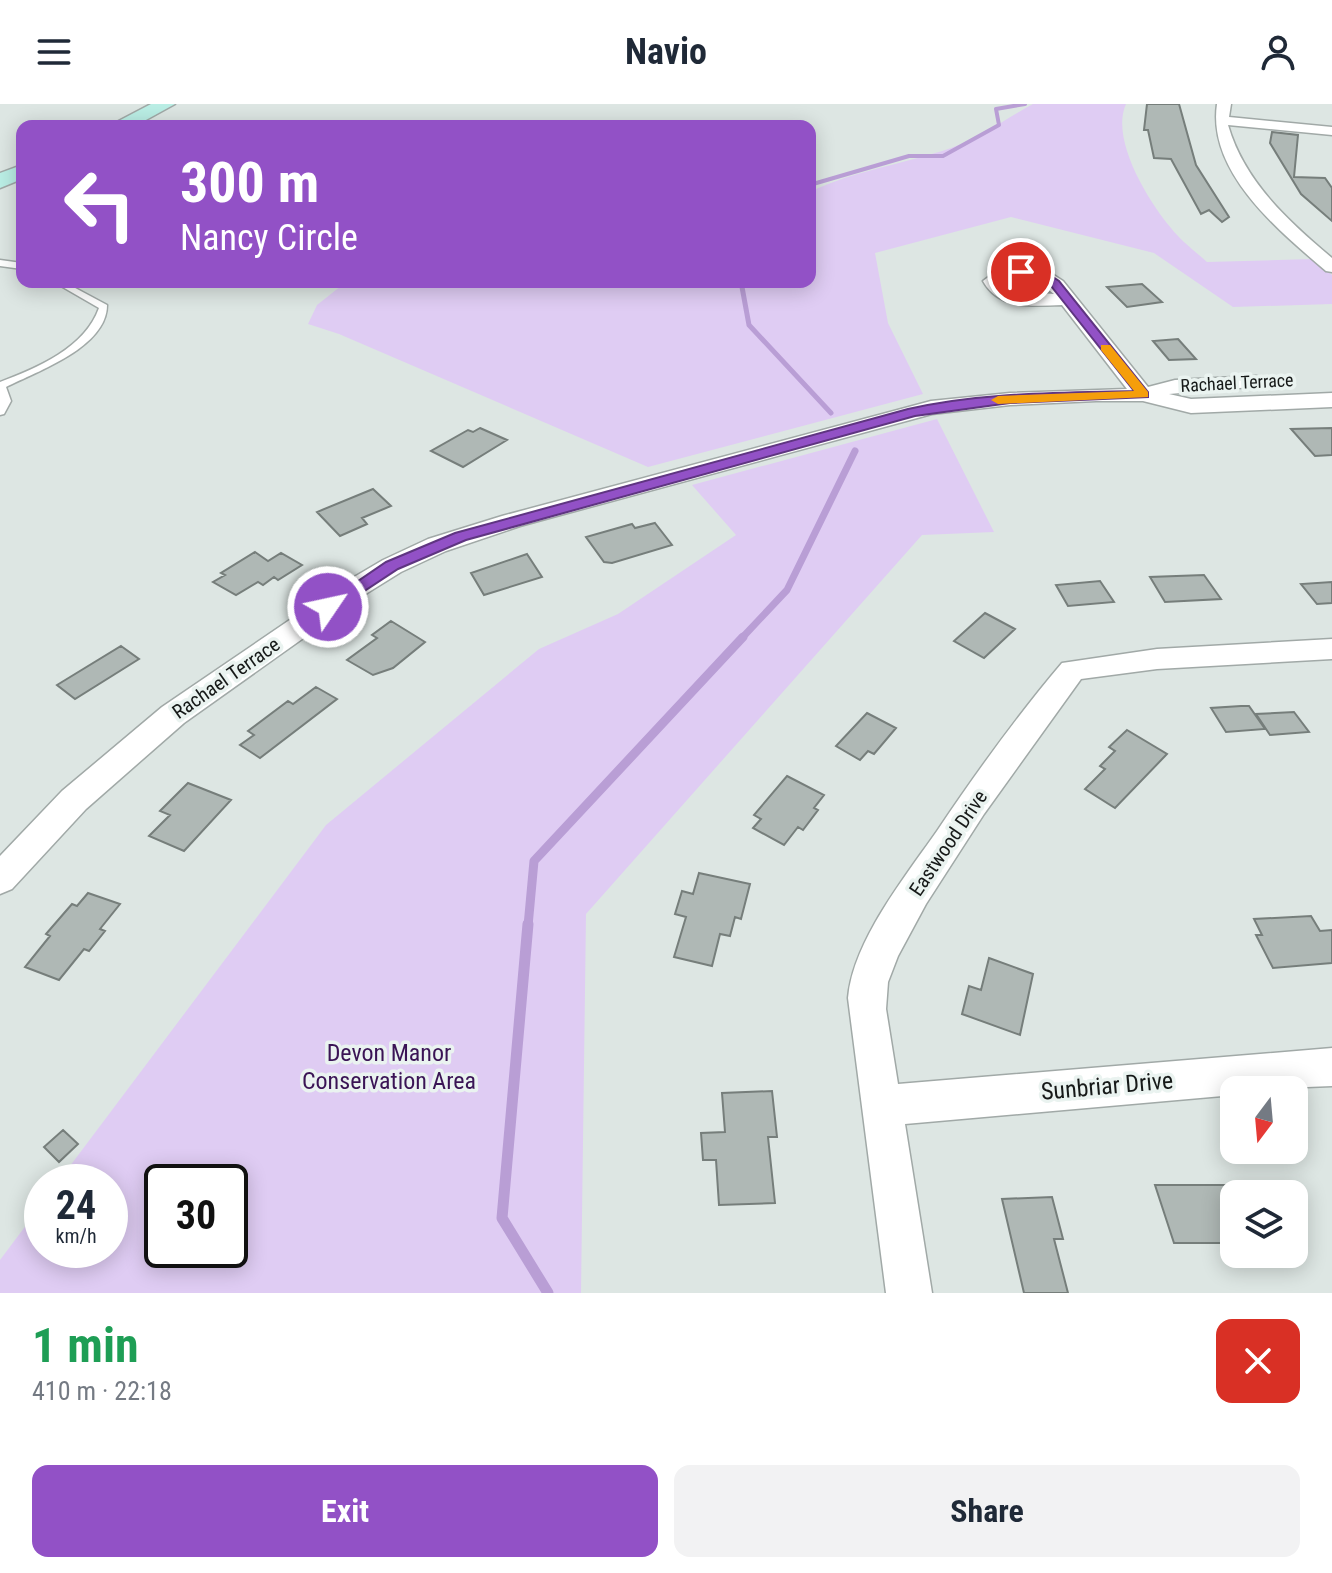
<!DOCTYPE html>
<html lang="en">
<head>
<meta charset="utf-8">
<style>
  body { margin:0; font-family:"Roboto Condensed",sans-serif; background:#f2f2f3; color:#1f2937; height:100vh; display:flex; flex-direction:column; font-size:30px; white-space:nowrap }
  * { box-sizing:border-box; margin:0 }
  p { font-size:26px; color:#747a83 }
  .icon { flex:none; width:44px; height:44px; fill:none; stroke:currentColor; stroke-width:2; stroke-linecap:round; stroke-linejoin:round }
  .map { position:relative; height:1189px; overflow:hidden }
  .side { display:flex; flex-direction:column; background:#fff; flex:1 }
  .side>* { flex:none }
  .hud { position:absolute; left:16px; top:16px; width:800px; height:168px; border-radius:16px; box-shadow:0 4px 20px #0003; background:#9251c6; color:#fff; overflow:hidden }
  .needle { width:52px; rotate:196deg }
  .fabs { position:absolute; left:1220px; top:972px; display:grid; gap:16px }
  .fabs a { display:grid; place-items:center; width:88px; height:88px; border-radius:16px; background:#fff; box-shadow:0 4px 20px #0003; font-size:40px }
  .speed { position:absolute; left:24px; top:1060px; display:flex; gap:16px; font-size:40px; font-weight:700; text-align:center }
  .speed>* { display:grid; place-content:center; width:104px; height:104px; border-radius:50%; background:#fff; box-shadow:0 4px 20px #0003; line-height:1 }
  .speed small { font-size:20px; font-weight:400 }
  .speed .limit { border:4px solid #111; border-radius:12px; background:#fff; color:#111 }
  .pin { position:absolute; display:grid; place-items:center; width:68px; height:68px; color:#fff; margin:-34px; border:4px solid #fff; border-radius:50%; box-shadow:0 2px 8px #0007 }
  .me { position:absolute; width:88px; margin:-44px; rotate:56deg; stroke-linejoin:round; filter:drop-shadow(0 0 6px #0008) }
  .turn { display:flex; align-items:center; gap:28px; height:168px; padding:0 32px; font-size:36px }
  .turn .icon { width:104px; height:104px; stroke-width:2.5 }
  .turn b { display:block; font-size:56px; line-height:68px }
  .round { display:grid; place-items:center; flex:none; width:84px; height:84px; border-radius:16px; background:#f2f2f3 }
  .overview { display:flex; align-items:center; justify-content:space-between; height:136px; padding:0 32px }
  h1 { font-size:48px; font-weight:700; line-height:60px; color:#1e9e55 }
  .cta { display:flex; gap:16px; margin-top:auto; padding:16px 32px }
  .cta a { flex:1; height:92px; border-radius:16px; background:#9251c6; color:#fff; font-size:32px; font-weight:700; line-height:92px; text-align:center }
  .cta a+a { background:#f2f2f3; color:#1f2937 }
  header { display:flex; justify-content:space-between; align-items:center; height:104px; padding:0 32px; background:#fff; font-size:36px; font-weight:700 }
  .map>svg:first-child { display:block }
  .green { fill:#dfccf3; fill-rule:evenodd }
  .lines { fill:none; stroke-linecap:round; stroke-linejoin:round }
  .stream-far4 { stroke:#b99ed5; stroke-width:4 }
  .stream-far3 { stroke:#b99ed5; stroke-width:5 }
  .stream-far2 { stroke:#b99ed5; stroke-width:7 }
  .stream-far1 { stroke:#b99ed5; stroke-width:9 }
  .stream { stroke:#b99ed5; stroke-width:11 }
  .building { fill:#afb8b5; stroke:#767e7b; stroke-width:2 }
  .lane-casing { stroke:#a1a9a7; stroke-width:3 }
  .street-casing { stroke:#a1a9a7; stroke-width:3 }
  .secondary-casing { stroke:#a1a9a7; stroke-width:3 }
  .lane { fill:#fff; fill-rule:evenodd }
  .street { fill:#fff; fill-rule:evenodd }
  .secondary { fill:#baeee5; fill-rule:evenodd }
  .route { fill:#9251c6; stroke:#5f3581; stroke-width:2 }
  .slow { fill:#f59e0b }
  .labels { text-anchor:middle; stroke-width:7; stroke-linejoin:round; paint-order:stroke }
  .far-street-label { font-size:18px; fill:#161918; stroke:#eaf3f0 }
  .street-label { font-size:20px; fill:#161918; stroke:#eaf3f0 }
  .near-park-label { font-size:24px; fill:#3a1455; stroke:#eaf3f0 }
  .near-street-label { font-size:24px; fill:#161918; stroke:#eaf3f0 }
</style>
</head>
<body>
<header><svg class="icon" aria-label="menu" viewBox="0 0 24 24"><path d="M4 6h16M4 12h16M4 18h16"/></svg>Navio<svg class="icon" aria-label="person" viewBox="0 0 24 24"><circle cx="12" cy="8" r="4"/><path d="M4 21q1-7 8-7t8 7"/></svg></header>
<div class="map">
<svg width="1332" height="1189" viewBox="0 0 1332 1189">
  <rect width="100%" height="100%" fill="#dde6e3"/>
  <path class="green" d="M 1033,0 L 1126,0 C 1110,35 1148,97 1171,124 C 1181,137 1195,147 1207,158 L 1313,155 L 1332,171 L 1332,200 L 1233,203 L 1154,149 L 1011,113 L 875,149 L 888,219 L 923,290 L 648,363 L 339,230 L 308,220 L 317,201 L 346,178 L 810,178 L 810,88 C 855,66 905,60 951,44 C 982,33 1005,15 1033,0 Z
    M 937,315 L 994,428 L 922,431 L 586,810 L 581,1189 L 0,1189 L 0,1156 L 42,1100 L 42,1146 L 110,1146 L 110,1078 L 58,1078 L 326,721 L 539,545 L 618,510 L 736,431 L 692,381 ZM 162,1078 L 230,1078 L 230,1146 L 162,1146 Z"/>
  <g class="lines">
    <path class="stream-far4" d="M 810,84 L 813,80 L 909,52 L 943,52 L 999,21 L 996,5 L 1025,0"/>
    <path class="stream-far3" d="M 745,178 L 742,183 L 749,221 L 831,309"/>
    <path class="stream-far2" d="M 741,535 L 787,486 L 855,347"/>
    <path class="stream-far1" d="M 528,822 L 534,757 L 743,533"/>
    <path class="stream" d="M 528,820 L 502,1114 L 548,1189"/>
  </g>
  <path class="building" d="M 1147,0 L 1179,0 L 1196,61 L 1229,113 L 1222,118 L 1209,106 L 1201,110 L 1171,55 L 1154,54 L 1148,26 L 1144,26 Z
    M 1272,28 L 1298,31 L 1294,73 L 1325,74 L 1332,84 L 1332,117 L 1301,90 L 1270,39 Z
    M 1142,180 L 1162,198 L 1127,203 L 1107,183 Z
    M 1178,235 L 1196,255 L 1169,256 L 1153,237 Z
    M 480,324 L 507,336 L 463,363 L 431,347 L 468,326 L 473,328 Z
    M 1332,324 L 1332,351 L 1315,352 L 1291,325 Z
    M 373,385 L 391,402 L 362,414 L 367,420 L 340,432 L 317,408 Z
    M 655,419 L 672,441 L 612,459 L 604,458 L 586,433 L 632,420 L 635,424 Z
    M 255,448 L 268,457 L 281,449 L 302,461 L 278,476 L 274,473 L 263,481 L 258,478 L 236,491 L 213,478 L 225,471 L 221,469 Z
    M 527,450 L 542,473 L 484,491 L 471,469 Z
    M 1204,471 L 1221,495 L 1165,498 L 1150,473 Z
    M 1100,477 L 1114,498 L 1068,502 L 1056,481 Z
    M 1332,478 L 1332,499 L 1317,500 L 1301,480 Z
    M 985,509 L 1015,525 L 984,554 L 954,537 Z
    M 391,517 L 425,538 L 393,564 L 373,571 L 347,556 L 377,534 L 372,531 Z
    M 121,542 L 139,555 L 75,595 L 57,581 Z
    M 316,583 L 337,595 L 260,654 L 240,641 L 254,631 L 248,627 L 288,597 L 293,600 Z
    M 1241,602 L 1249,602 L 1265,625 L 1226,628 L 1211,604 Z
    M 1294,608 L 1309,628 L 1270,631 L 1256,610 Z
    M 867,609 L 896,624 L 874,650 L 868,647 L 860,656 L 836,642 Z
    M 1127,626 L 1167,650 L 1115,704 L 1085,685 L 1105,665 L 1100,662 L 1115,647 L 1109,643 Z
    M 787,672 L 824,691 L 814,704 L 818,706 L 803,726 L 798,723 L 784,741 L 753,724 L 761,715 L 754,711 Z
    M 188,679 L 231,696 L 184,747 L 149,732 L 170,711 L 160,707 Z
    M 699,769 L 750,780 L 741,815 L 735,813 L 730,832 L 720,830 L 712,862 L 674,853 L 686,813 L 675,810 L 682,787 L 693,790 Z
    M 88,789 L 120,800 L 100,825 L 105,827 L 89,847 L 84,845 L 59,876 L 25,863 L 50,832 L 46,830 L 72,800 L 77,802 Z
    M 1311,812 L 1320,827 L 1332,826 L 1332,859 L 1273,864 L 1256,831 L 1262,831 L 1254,815 Z
    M 989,854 L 1033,870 L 1020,931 L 962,910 L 969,882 L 981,886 Z
    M 772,987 L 777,1033 L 768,1033 L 775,1099 L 719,1101 L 716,1056 L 703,1056 L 701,1029 L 725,1028 L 722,989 Z
    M 63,1026 L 78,1040 L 59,1058 L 44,1043 Z
    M 1155,1081 L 1234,1081 L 1234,1139 L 1174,1139 Z
    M 1052,1093 L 1063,1135 L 1054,1135 L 1068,1189 L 1024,1189 L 1002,1095 Z"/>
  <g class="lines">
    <defs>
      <path id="lane" d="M 0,156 L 22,159 L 22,165 L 0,162 Z
        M 54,178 L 64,178 L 107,201 C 107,243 38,267 6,283 L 11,297 L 4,310 L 0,311 L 0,278 C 37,264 85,244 99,204 Z"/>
      <path id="street" d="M 1217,0 L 1231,0 L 1229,13 L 1332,23 L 1332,31 L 1228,21 C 1244,77 1288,117 1332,154 L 1332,168 L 1326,167 C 1278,126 1207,68 1217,0 Z
        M 1027,163 L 1049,168 L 1063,177 L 1148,283 L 1175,276 L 1256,272 L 1263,274 L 1267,278 L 1263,282 L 1169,290 L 1191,295 L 1332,289 L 1332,303 L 1191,309 L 1143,297 L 1096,297 L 1010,301 L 932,310 L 520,422 L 446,447 L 401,468 L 364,491 L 184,619 L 86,705 L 12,785 L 0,790 L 0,752 L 62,687 L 162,603 L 344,479 L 383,456 L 428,435 L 502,412 L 931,297 L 1010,289 L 1127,285 L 1062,201 C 1032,202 999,206 983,177 L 998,166 ZM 1012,173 L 1036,176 L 1054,190 L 1011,187 L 1002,178 Z
        M 1332,535 L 1332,555 L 1157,565 L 1081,575 L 984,710 L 926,800 L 898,852 L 888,878 L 886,905 L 898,980 L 1332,944 L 1332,982 L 1234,986 L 1234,991 L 905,1020 L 932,1189 L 886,1189 L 848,894 C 853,837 905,773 937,727 C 976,669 1017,612 1062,559 L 1157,545 Z"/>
      <path id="secondary" d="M 151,0 L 175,0 L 135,22 L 109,22 Z
        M 22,61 L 22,75 L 0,84 L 0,69 Z"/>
    </defs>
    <use href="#lane" class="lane-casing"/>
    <use href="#street" class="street-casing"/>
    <use href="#secondary" class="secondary-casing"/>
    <use href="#lane" class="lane"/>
    <use href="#street" class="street"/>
    <use href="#secondary" class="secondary"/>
  </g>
  <path class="route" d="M 1021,165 L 1048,170 L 1059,177 L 1148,288 L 1148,293 L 1010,299 L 915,312 L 466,436 L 398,465 L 334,507 L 328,508 L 320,503 L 386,458 L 455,429 L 908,305 C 982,288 1058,289 1134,287 L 1051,182 L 1041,175 L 1017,170 L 1015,168 Z"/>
  <path class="slow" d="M 1101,241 L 1110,241 L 1148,288 L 1148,293 L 998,300 L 991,296 L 998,292 L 1134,287 L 1101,246 Z"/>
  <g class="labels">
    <g class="far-street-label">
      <text transform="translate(1237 279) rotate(-3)" y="6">Rachael Terrace</text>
    </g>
    <g class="street-label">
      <text transform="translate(226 574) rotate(-35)" y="7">Rachael Terrace</text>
      <text transform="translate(948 739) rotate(-56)" y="7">Eastwood Drive</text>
    </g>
    <g class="near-park-label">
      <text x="389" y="957">Devon Manor<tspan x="389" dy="28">Conservation Area</tspan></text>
    </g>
    <g class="near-street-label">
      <text transform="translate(1107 982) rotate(-5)" y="8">Sunbriar Drive</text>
    </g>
  </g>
</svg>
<div class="fabs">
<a><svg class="needle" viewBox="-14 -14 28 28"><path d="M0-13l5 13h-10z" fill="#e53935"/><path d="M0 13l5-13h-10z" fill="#747a83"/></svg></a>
<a><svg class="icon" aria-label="layers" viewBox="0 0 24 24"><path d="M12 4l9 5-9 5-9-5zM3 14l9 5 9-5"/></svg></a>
</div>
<div class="speed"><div>24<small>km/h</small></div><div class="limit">30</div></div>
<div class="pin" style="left:1021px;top:168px;background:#d93025"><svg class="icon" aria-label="arrive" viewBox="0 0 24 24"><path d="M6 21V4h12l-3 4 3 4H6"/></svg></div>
<svg class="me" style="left:328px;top:503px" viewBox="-20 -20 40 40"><circle r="17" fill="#9251c6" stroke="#fff" stroke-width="3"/><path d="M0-11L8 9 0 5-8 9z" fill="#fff"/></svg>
<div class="hud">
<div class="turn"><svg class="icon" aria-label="left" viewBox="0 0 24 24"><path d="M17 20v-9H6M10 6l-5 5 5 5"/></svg><div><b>300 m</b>Nancy Circle</div></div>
</div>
</div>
<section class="side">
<div class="overview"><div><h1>1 min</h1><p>410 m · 22:18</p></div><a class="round" style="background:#d93025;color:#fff"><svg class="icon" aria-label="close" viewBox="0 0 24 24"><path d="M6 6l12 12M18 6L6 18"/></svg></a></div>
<div class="cta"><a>Exit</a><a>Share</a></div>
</section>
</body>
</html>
